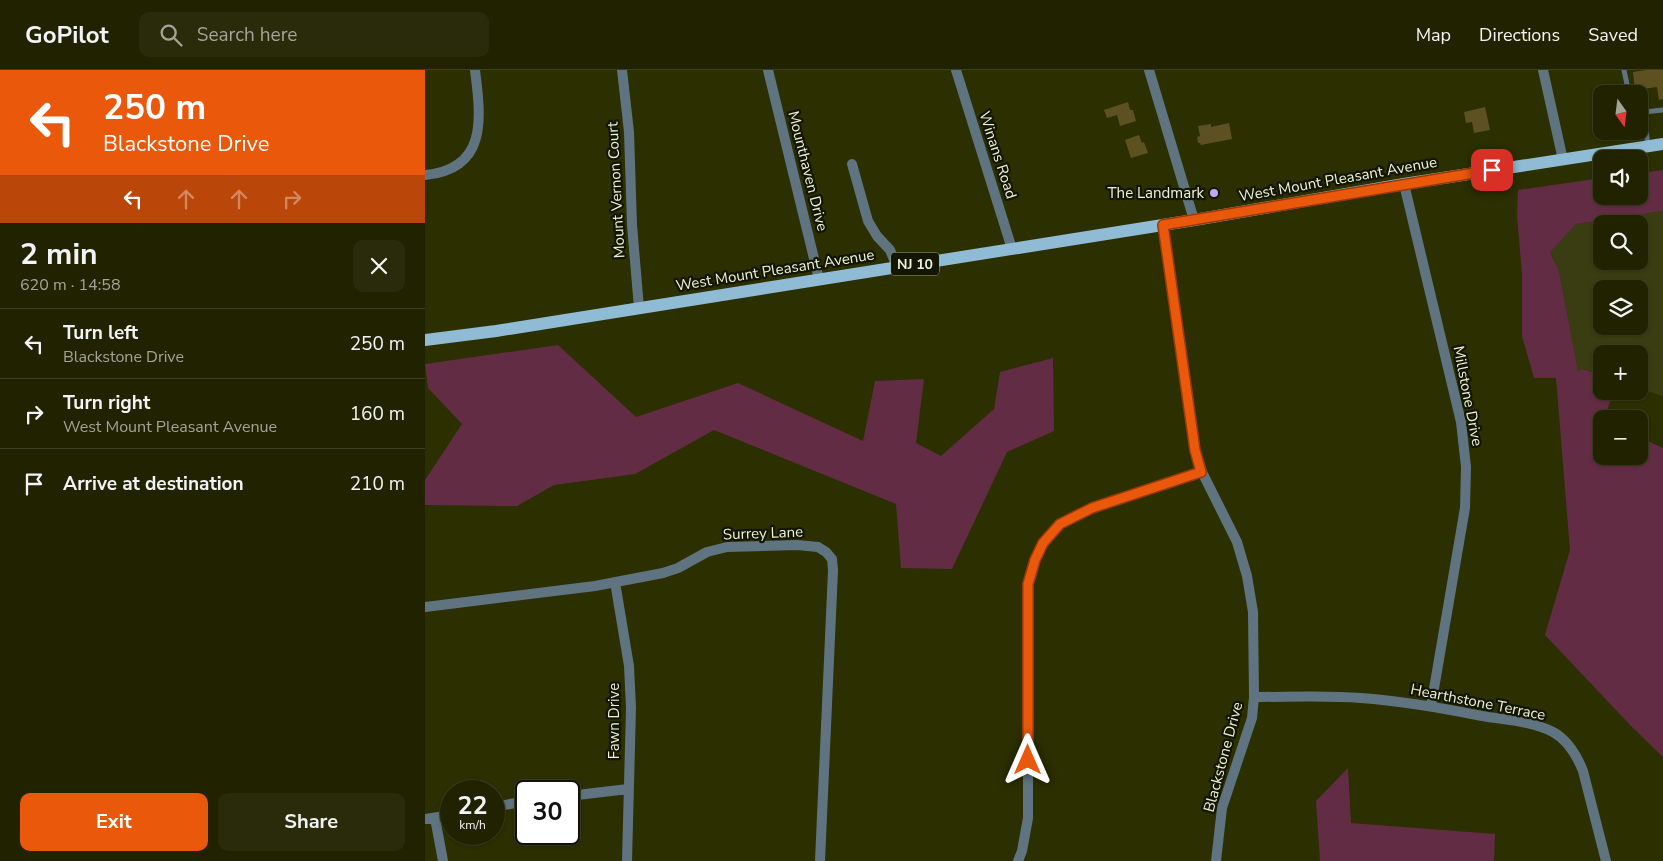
<!DOCTYPE html>
<html lang="en">
<head>
<meta charset="utf-8">
<style>
  body { margin:0; font-family:"Nunito Sans",sans-serif; background:#292b0a; color:#f1f3f6; height:100vh; display:flex; flex-direction:column; font-size:19px; white-space:nowrap }
  * { box-sizing:border-box; margin:0 }
  p { font-size:16px; color:#a2a499 }
  .icon { flex:none; width:28px; height:28px; fill:none; stroke:currentColor; stroke-width:2; stroke-linecap:round; stroke-linejoin:round }
  .map { position:relative; flex:1; overflow:hidden }
  .side { display:flex; flex-direction:column; background:#212300; width:425px }
  .side>* { flex:none }
  .guide { background:#ea580c; color:#fff; overflow:hidden }
  .needle { width:32px; rotate:166deg }
  .tools { position:absolute; left:1168px; top:15px; display:grid; gap:10px }
  .tools a { display:grid; place-items:center; width:55px; height:55px; border-radius:10px; background:#212300; box-shadow:0 1px 4px #0004,0 0 0 1px #3e4022; font-size:25px }
  .speed { position:absolute; left:15px; top:710px; display:flex; gap:10px; font-size:25px; font-weight:700; text-align:center }
  .speed>* { display:grid; place-content:center; width:65px; height:65px; border-radius:50%; background:#212300; box-shadow:0 1px 4px #0004,0 0 0 1px #3e4022; line-height:1 }
  .speed small { font-size:12px; font-weight:400 }
  .speed .limit { border:2px solid #111; border-radius:8px; background:#fff; color:#111 }
  .pin { position:absolute; display:grid; place-items:center; width:42px; height:42px; color:#fff; margin:-21px; border-radius:10px; box-shadow:0 2px 8px #0006 }
  .me { position:absolute; width:55px; margin:-28px; rotate:0deg; stroke-linejoin:round; filter:drop-shadow(0 0 4px #0008) }
  .turn { display:flex; align-items:center; gap:18px; height:105px; padding:0 20px; font-size:22px }
  .turn .icon { width:65px; height:65px; stroke-width:2.5 }
  .turn b { display:block; font-size:35px; line-height:42px }
  .lanes { display:flex; align-items:center; height:48px; padding:0 20px; background:#0003; justify-content:center; gap:25px; direction:ltr }
  .lanes .off { opacity:.35 }
  .round { display:grid; place-items:center; flex:none; width:52px; height:52px; border-radius:10px; background:#292b0a }
  .summary { display:flex; align-items:center; justify-content:space-between; height:85px; padding:0 20px }
  h1 { font-size:30px; font-weight:700; line-height:38px }
  .primary-button { display:flex; gap:10px; margin-top:auto; padding:10px 20px }
  .primary-button a { flex:1; height:58px; border-radius:10px; background:#ea580c; color:#fff; font-size:20px; font-weight:700; line-height:58px; text-align:center }
  .primary-button a+a { background:#292b0a; color:#f1f3f6 }
  ul { padding:0; list-style:none }
  li { display:flex; align-items:center; gap:15px; height:70px; padding:0 20px; border-top:1px solid #3e4022 }
  li div { flex:1 }
  li b { display:block; font-size:19px }
  li em { font-style:normal }
  header { display:flex; align-items:center; gap:30px; box-sizing:border-box; height:70px; padding:0 25px; background:#212300; border-bottom:1px solid #3e4022 }
  header strong { font-size:24px }
  nav { display:flex; gap:28px; margin-inline-start:auto; font-size:18px }
  .search { width:350px; height:45px; background:#292b0a; display:flex; align-items:center; gap:12px; box-sizing:border-box; padding:0 18px; border-radius:10px; color:#a2a499; font-size:19px }
  main { display:flex; flex:1; min-height:0 }
  .map>svg:first-child { display:block }
  .built { fill:#3a3d11; fill-rule:evenodd }
  .green { fill:#632c45 }
  .building { fill:#5e5121 }
  .lines { fill:none; stroke-linecap:round; stroke-linejoin:round }
  .service { stroke:#5f7480; stroke-width:5 }
  .minor { stroke:#5f7480; stroke-width:10 }
  .primary { stroke:#90bbd4; stroke-width:12 }
  .route-casing { stroke:#983908; stroke-width:12 }
  .route { stroke:#ea580c; stroke-width:9 }
  .poi-dot { fill:#bbaaf6; stroke:#141604; stroke-width:2 }
  .labels { text-anchor:middle; stroke-width:4.5; stroke-linejoin:round; paint-order:stroke }
  .shield { fill:#141604; stroke:#adb098; stroke-width:1 }
  .shield-label { font-size:14px; font-weight:bold; fill:#eef2d8 }
  .street-label { font-size:15px; fill:#eef2d8; stroke:#141604 }
  .poi-label { font-size:15px; fill:#eef2d8; stroke:#141604; text-anchor:end }
</style>
</head>
<body>
<header>
<strong>GoPilot</strong>
<div class="search"><svg class="icon" aria-label="search" viewBox="0 0 24 24"><circle cx="10" cy="10" r="6"/><path d="M15 15l6 6"/></svg>Search here</div>
<nav><a>Map</a><a>Directions</a><a>Saved</a></nav>
</header>
<main>
<section class="side">
<div class="guide">
<div class="turn"><svg class="icon" aria-label="left" viewBox="0 0 24 24"><path d="M17 20v-9H6M10 6l-5 5 5 5"/></svg><div><b>250 m</b>Blackstone Drive</div></div>
<div class="lanes"><svg class="icon" aria-label="left" viewBox="0 0 24 24"><path d="M17 20v-9H6M10 6l-5 5 5 5"/></svg><svg class="icon off" aria-label="ahead" viewBox="0 0 24 24"><path d="M12 20V5M6 11l6-6 6 6"/></svg><svg class="icon off" aria-label="ahead" viewBox="0 0 24 24"><path d="M12 20V5M6 11l6-6 6 6"/></svg><svg class="icon off" aria-label="right" viewBox="0 0 24 24"><path d="M7 20v-9h11M14 6l5 5-5 5"/></svg></div>
</div>
<div class="summary"><div><h1>2 min</h1><p>620 m · 14:58</p></div><a class="round"><svg class="icon" aria-label="close" viewBox="0 0 24 24"><path d="M6 6l12 12M18 6L6 18"/></svg></a></div>
<ul>
<li><svg class="icon" aria-label="left" viewBox="0 0 24 24"><path d="M17 20v-9H6M10 6l-5 5 5 5"/></svg><div><b>Turn left</b><p>Blackstone Drive</p></div><em>250 m</em></li>
<li><svg class="icon" aria-label="right" viewBox="0 0 24 24"><path d="M7 20v-9h11M14 6l5 5-5 5"/></svg><div><b>Turn right</b><p>West Mount Pleasant Avenue</p></div><em>160 m</em></li>
<li><svg class="icon" aria-label="arrive" viewBox="0 0 24 24"><path d="M6 21V4h12l-3 4 3 4H6"/></svg><div><b>Arrive at destination</b></div><em>210 m</em></li>
</ul>
<div class="primary-button"><a>Exit</a><a>Share</a></div>
</section>
<div class="map">
<svg width="1238" height="791" viewBox="0 0 1238 791">
  <rect width="100%" height="100%" fill="#2c2f00"/>
  <path class="built" d="M 1238,141 L 1238,326 L 1214,318 L 1214,284 L 1176,284 L 1176,305 L 1159,299 L 1153,301 L 1134,201 L 1125,181 L 1151,154 ZM 1176,154 L 1214,154 L 1214,191 L 1176,191 ZM 1176,219 L 1214,219 L 1214,256 L 1176,256 Z"/>
  <path class="green" d="M 1238,100 L 1238,141 L 1151,154 L 1125,182 L 1134,201 L 1153,301 L 1158,299 L 1176,305 L 1176,321 L 1189,321 L 1179,349 L 1176,349 L 1176,386 L 1214,386 L 1214,367 L 1238,378 L 1238,687 L 1207,657 L 1120,565 L 1145,480 L 1131,308 L 1109,308 L 1097,266 L 1097,205 L 1092,145 L 1093,120 L 1176,108 L 1176,126 L 1214,126 L 1214,103 Z
    M 133,275 L 211,347 L 313,313 L 438,371 L 450,311 L 499,309 L 491,373 L 516,386 L 569,339 L 575,302 L 628,288 L 629,361 L 582,382 L 527,499 L 476,498 L 471,434 L 289,360 L 210,404 L 129,415 L 92,436 L 0,435 L 0,410 L 37,354 L 3,318 L 0,294 Z
    M 923,698 L 926,753 L 1070,764 L 1069,791 L 895,791 L 891,731 Z"/>
  <path class="building" d="M 1221,0 L 1238,0 L 1238,29 L 1234,30 L 1232,17 L 1210,20 L 1208,2 Z
    M 703,32 L 705,40 L 708,40 L 711,51 L 695,56 L 692,45 L 682,48 L 679,40 Z
    M 1060,37 L 1065,60 L 1049,63 L 1047,52 L 1041,53 L 1039,42 Z
    M 804,53 L 807,69 L 776,75 L 775,73 L 773,73 L 772,67 L 775,66 L 773,56 L 786,54 L 786,57 Z
    M 714,65 L 717,73 L 719,72 L 723,83 L 706,88 L 700,70 Z"/>
  <g class="lines">
    <path class="service" d="M 1199,0 L 1204,24
      M 1214,38 L 1219,42 L 1238,40
      M 1219,42 L 1223,76"/>
    <path class="minor" d="M 197,0 L 204,62 L 207,155 L 214,238
      M 343,0 L 394,209
      M 531,0 L 587,179
      M 724,0 L 769,150
      M 1118,0 L 1138,90
      M 427,94 L 443,151 L 452,166 L 465,180 L 472,197
      M 0,105 C 63,99 56,48 50,0
      M 979,114 L 1036,352 L 1041,397 L 1040,438 L 1006,636
      M 738,155 L 770,379 L 777,402 L 812,472 L 822,506 L 828,542 L 829,627 L 827,648 L 797,738 L 791,791
      M 190,512 L 204,596 L 206,638 L 202,791
      M 0,537 L 170,516 L 238,503 L 253,498 L 282,482 L 302,477 L 372,475 L 393,477 L 401,482 L 407,489 L 408,500 L 395,791
      M 829,627 C 865,627 901,625 936,628 C 977,631 1017,638 1057,646 C 1080,650 1107,651 1128,662 C 1143,670 1152,686 1158,701 L 1181,791
      M 144,726 L 203,719
      M 69,737 L 101,731
      M 10,748 L 18,791
      M 0,749 L 26,745
      M 593,791 L 597,781 L 603,748 L 603,514 L 610,490 L 619,473 L 635,454 L 667,438 L 777,402"/>
    <path class="primary" d="M 0,270 L 71,261 L 769,150 L 979,114 L 1238,74"/>
  </g>
  <g class="lines">
    <defs>
      <path id="route" d="M 603,690 L 603,514 L 610,490 L 618,473 L 635,454 L 667,438 L 776,402 L 770,380 L 738,155 L 1067,100"/>
    </defs>
    <use href="#route" class="route-casing"/>
    <use href="#route" class="route"/>
  </g>
  <circle class="poi-dot" cx="789" cy="123" r="5"/>
  <g class="labels">
    <rect class="shield" x="466" y="182.5" width="48" height="23" rx="4"/>
    <g class="shield-label">
      <text x="490" y="199">NJ 10</text>
    </g>
    <g class="street-label">
      <text transform="translate(573 85) rotate(72)" y="5">Winans Road</text>
      <text transform="translate(383 101) rotate(76)" y="5">Mounthaven Drive</text>
      <text transform="translate(913 109) rotate(-10)" y="5">West Mount Pleasant Avenue</text>
      <text transform="translate(191 120) rotate(-93)" y="5">Mount Vernon Court</text>
      <text transform="translate(350 200) rotate(-9)" y="5">West Mount Pleasant Avenue</text>
      <text transform="translate(1043 326) rotate(79)" y="5">Millstone Drive</text>
      <text transform="translate(338 463) rotate(-2)" y="5">Surrey Lane</text>
      <text transform="translate(1053 632) rotate(11)" y="5">Hearthstone Terrace</text>
      <text transform="translate(189 651) rotate(-90)" y="5">Fawn Drive</text>
      <text transform="translate(798 687) rotate(-75)" y="5">Blackstone Drive</text>
    </g>
    <g class="poi-label">
      <text x="779" y="128">The Landmark</text>
    </g>
  </g>
</svg>
<div class="tools">
<a><svg class="needle" viewBox="-14 -14 28 28"><path d="M0-13l5 13h-10z" fill="#e53935"/><path d="M0 13l5-13h-10z" fill="#a2a499"/></svg></a>
<a><svg class="icon" aria-label="sound" viewBox="0 0 24 24"><path d="M4 9h4l5-4v14l-5-4H4zM17 9q2 3 0 6"/></svg></a>
<a><svg class="icon" aria-label="search" viewBox="0 0 24 24"><circle cx="10" cy="10" r="6"/><path d="M15 15l6 6"/></svg></a>
<a><svg class="icon" aria-label="layers" viewBox="0 0 24 24"><path d="M12 4l9 5-9 5-9-5zM3 14l9 5 9-5"/></svg></a>
<a>+</a>
<a>−</a>
</div>
<div class="speed"><div>22<small>km/h</small></div><div class="limit">30</div></div>
<div class="pin" style="left:1067px;top:100px;background:#d93025"><svg class="icon" aria-label="arrive" viewBox="0 0 24 24"><path d="M6 21V4h12l-3 4 3 4H6"/></svg></div>
<svg class="me" style="left:603px;top:690px" viewBox="-20 -20 40 40"><path d="M0-17L14 15 0 8-14 15z" fill="#ea580c" stroke="#fff" stroke-width="4"/></svg>
</div>
</main>
</body>
</html>
